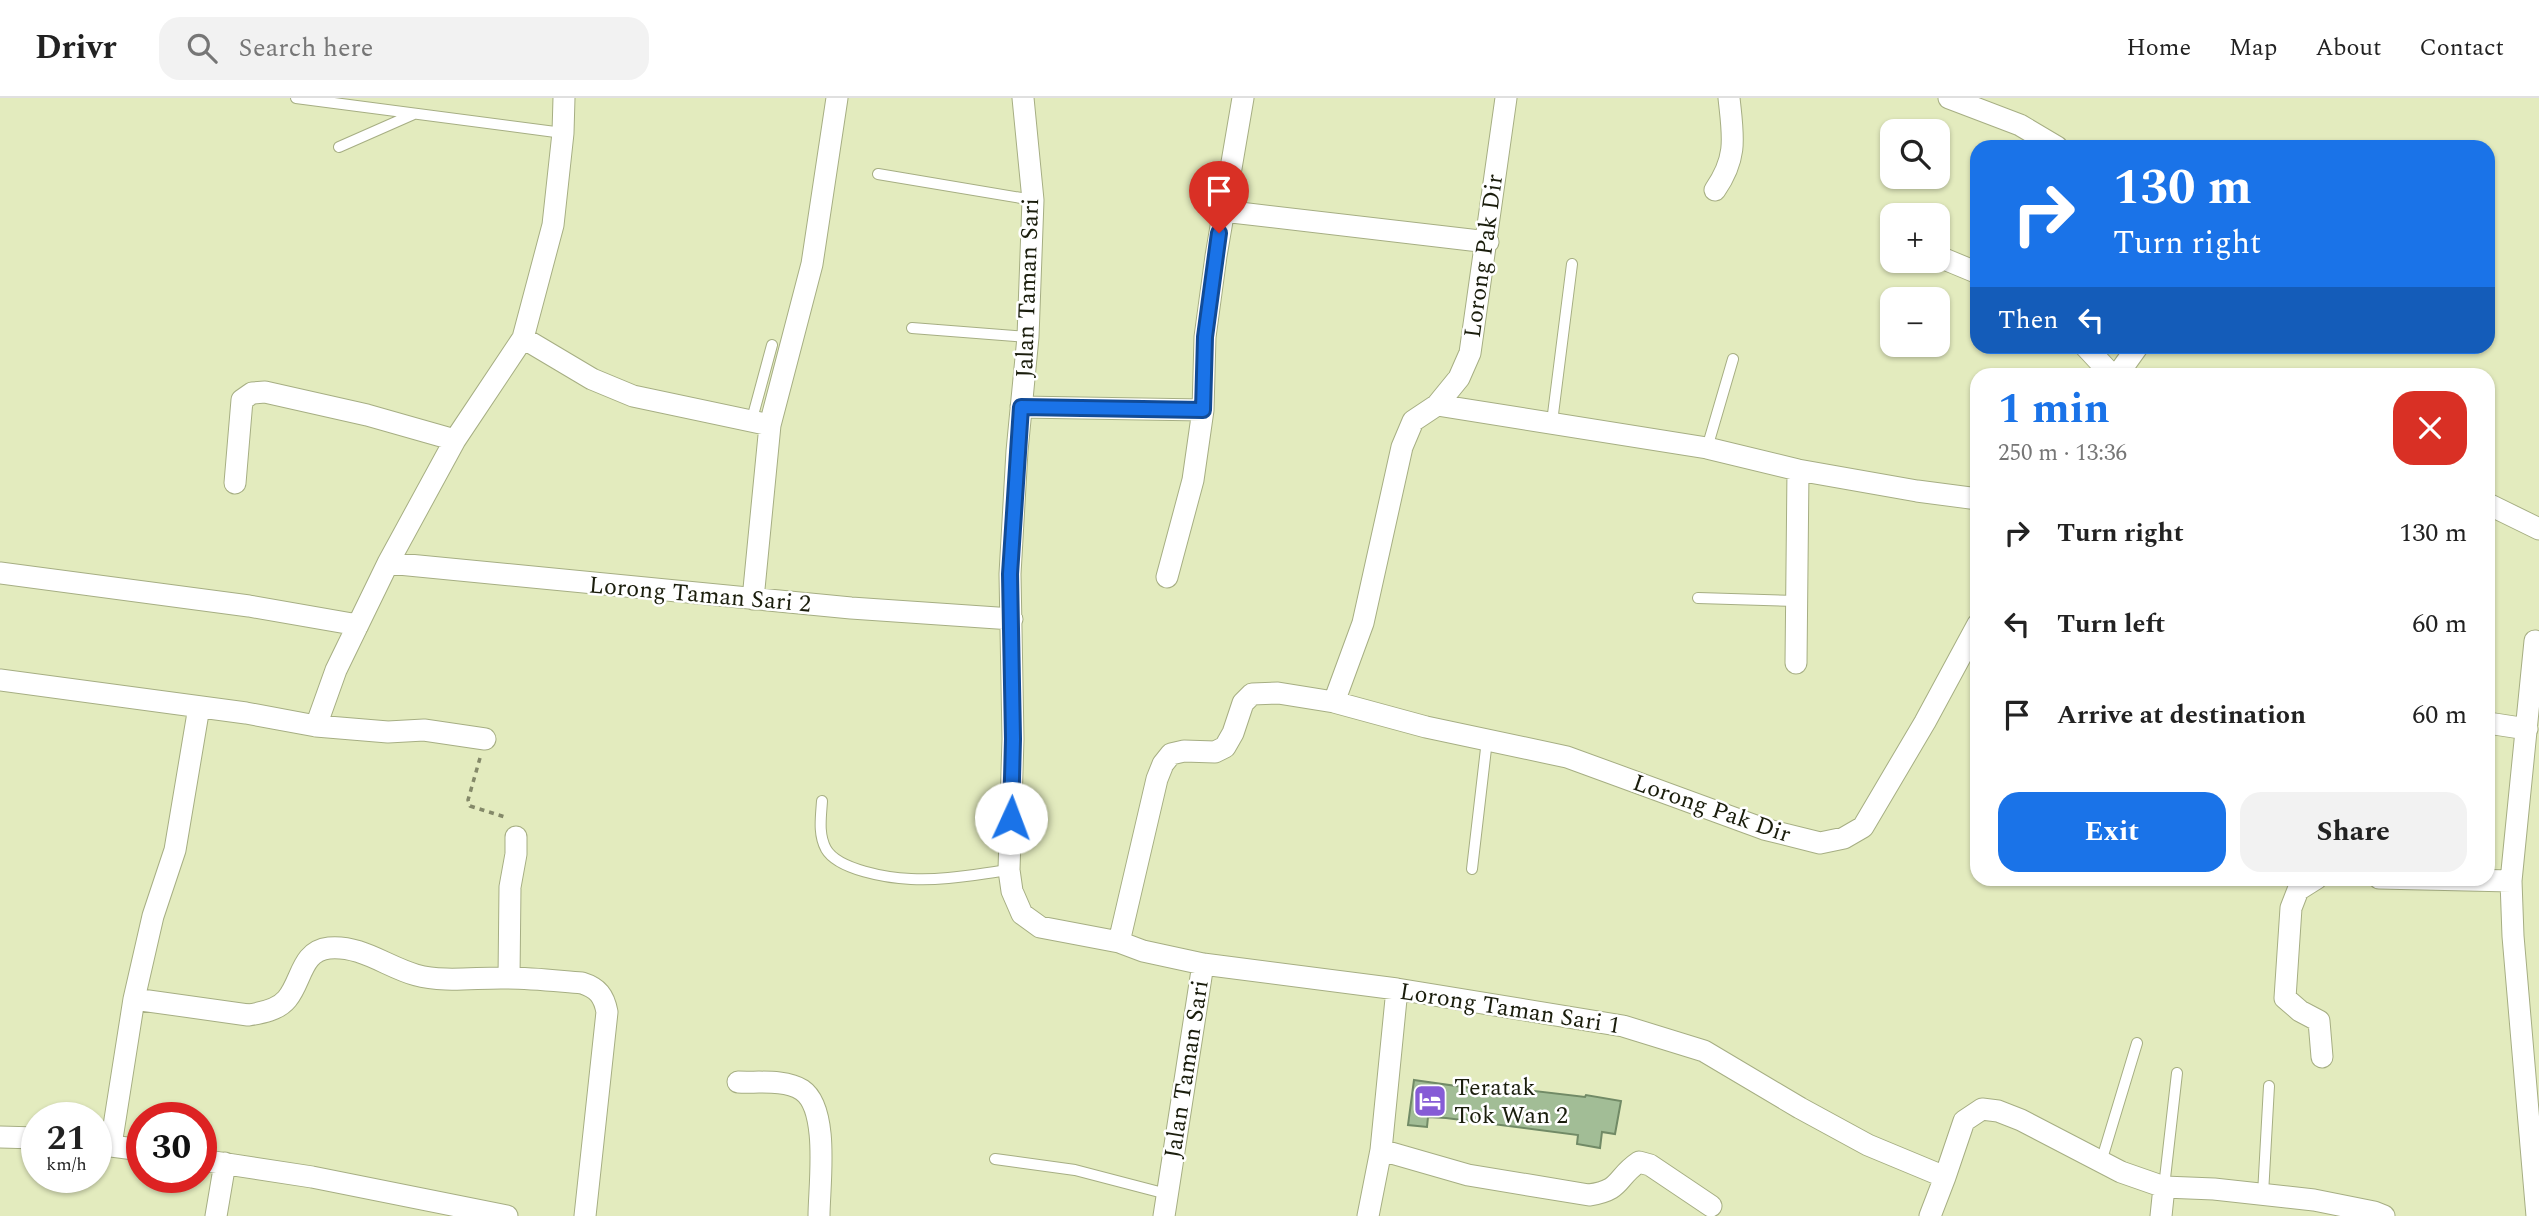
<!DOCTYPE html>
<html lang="en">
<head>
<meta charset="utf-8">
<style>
  body { margin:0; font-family:Spectral,serif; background:#f2f2f2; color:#222; height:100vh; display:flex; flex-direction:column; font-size:26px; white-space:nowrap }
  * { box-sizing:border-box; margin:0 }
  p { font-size:23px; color:#767676 }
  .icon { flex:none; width:38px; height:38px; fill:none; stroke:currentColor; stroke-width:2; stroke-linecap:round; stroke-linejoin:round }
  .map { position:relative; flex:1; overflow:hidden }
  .details { position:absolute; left:1970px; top:270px; width:525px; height:518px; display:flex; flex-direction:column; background:#fff; border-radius:21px; box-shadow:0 2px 5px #0004 }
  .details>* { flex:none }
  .top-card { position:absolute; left:1970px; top:42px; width:525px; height:214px; border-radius:21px; box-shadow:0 2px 5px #0004; background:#1a73e8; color:#fff; overflow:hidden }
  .tools { position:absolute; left:1880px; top:21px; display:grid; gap:14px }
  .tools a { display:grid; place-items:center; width:70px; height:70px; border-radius:14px; background:#fff; box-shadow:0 2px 5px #0004; font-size:35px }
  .speed { position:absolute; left:21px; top:1004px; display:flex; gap:14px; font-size:35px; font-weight:700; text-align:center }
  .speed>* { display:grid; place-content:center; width:91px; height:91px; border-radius:50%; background:#fff; box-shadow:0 2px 5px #0004; line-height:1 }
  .speed small { font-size:18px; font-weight:400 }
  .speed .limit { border:10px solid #d22; background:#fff; color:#111 }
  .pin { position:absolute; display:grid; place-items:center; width:60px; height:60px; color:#fff; margin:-72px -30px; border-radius:50% 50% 50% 0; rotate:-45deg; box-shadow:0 0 7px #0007 }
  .pin .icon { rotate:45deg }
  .me { position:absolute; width:77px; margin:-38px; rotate:2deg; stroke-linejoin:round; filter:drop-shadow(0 0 5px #0008) }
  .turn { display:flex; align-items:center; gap:24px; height:147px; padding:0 28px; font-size:32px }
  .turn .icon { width:91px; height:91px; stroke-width:2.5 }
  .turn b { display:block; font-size:49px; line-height:60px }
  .then { display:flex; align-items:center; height:66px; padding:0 28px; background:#0003; gap:14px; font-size:26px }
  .round { display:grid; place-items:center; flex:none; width:74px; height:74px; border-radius:21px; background:#f2f2f2 }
  .headline { display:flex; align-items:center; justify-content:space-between; height:119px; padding:0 28px }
  h1 { font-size:42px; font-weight:700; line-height:52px; color:#1a73e8 }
  .button { display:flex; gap:14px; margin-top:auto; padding:14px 28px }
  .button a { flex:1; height:80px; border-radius:21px; background:#1a73e8; color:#fff; font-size:28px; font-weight:700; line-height:80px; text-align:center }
  .button a+a { background:#f2f2f2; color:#222 }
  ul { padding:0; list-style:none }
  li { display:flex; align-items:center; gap:21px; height:91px; padding:0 28px }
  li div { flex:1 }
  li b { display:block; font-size:26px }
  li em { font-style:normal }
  header { display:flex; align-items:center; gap:42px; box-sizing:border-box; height:98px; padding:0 35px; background:#fff; border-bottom:2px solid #e0e0e0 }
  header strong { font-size:33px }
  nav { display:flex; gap:38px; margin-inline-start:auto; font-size:24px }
  .search { width:490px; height:63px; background:#f2f2f2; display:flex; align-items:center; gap:18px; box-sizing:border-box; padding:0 24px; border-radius:21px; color:#767676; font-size:26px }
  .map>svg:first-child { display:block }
  .building { fill:#a2bd96; stroke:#718a66; stroke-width:2 }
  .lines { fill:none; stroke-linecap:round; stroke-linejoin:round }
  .lane-casing { stroke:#a6ae83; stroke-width:12 }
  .street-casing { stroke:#a6ae83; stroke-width:23 }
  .path { stroke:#848969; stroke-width:3.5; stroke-dasharray:5 5; stroke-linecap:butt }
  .lane { stroke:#fff; stroke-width:10 }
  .street { stroke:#fff; stroke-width:21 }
  .route-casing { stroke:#114b97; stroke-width:18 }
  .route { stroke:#1a73e8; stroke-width:12 }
  .labels { text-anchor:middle; stroke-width:5; stroke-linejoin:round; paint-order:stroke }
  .street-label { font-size:24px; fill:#1a1d0c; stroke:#fff }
  .poi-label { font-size:24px; fill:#1a1d0c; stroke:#fff; text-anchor:start }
</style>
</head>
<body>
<header>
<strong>Drivr</strong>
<div class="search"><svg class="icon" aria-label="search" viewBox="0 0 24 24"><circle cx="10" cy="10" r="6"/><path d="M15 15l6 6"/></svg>Search here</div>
<nav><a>Home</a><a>Map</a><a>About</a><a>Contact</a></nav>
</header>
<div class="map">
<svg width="2539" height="1118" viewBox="0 0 2539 1118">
  <rect width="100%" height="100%" fill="#e3ebbe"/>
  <path class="building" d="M 1414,982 L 1534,999 L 1535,993 L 1585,999 L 1586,997 L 1621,1003 L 1615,1036 L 1602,1034 L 1600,1050 L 1577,1046 L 1578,1037 L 1446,1020 L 1428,1019 L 1427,1029 L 1408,1027 Z"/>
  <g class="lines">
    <defs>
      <path id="lane" d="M 296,0 L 563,35
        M 339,49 L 414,16
        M 878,76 L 1033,102
        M 912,230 L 1028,239
        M 752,321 L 772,247
        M 1552,324 L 1572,166
        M 1707,350 L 1733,261
        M 1698,500 L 1796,503
        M 822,703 C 821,719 818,736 826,751 C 838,772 888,780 911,781 C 943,783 977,776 1009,772
        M 1472,771 L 1487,642
        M 995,1061 L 1075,1072 L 1167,1096
        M 2101,1064 L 2137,945
        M 2164,1089 L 2177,975
        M 2263,1096 L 2269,988"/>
      <path id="street" d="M 1023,0 L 1033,102 L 1028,239 L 1017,353 L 1010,476 L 1013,641 L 1009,772 L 1012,793 L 1022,816 L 1040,829 L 1119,844 L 1143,853 L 1203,866 L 1397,891 L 1623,928 L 1704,953 L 1800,1010 L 1868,1047 L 1945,1079 L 1964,1023 L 1982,1011 L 1998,1013 L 2021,1022 L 2121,1074 L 2164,1089 L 2214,1091 L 2314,1102 L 2374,1114 L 2384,1118
        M 1949,0 L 2020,27 L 2057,49
        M 1715,92 C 1738,59 1733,38 1729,0
        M 1223,113 L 1488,144
        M 1937,158 L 1978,175
        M 523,240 L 592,281 L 633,298 L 770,327
        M 2085,248 L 2111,276
        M 2118,276 L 2138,248
        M 1437,307 L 1707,350 L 1798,372 L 1917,393 L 1978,401
        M 1021,309 L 1203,312
        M 235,385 L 242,302 L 252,295 L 265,294 L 367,317 L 455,342
        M 2488,406 L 2539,431
        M 388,465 L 851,510 L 1012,521
        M 0,475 L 249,508 L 358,527
        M 1167,479 L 1193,382 L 1203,312 L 1205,239 L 1216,158 L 1243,0
        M 753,501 L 770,327 L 812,166 L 837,0
        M 2535,543 L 2511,783 L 2513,838 L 2537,1118
        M 1796,565 L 1798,372
        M 0,582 L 246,615 L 316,628 L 388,634 L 424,632 L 485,641
        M 1334,604 L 1363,525 L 1402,349 L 1413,323 L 1437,307 L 1459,280 L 1470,255 L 1506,0
        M 2488,625 L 2527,631
        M 316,628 L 336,572 L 388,465 L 455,342 L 523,240 L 553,127 L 563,35 L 564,0
        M 2317,780 L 2298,792 L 2291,810 L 2285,900 L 2300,913 L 2319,923 L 2322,959
        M 2379,780 L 2511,783
        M 1119,844 L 1157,681 L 1163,666 L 1171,656 L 1184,653 L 1215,654 L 1225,649 L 1233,635 L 1243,605 L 1252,596 L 1278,595 L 1334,604 L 1426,629 L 1567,659 L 1764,731 L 1820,745 L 1844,740 L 1863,729 L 1925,624 L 1978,526
        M 509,880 L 510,789 L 516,756 L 516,739
        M 134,901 L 248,917 C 262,915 278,912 287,901 C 302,883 301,853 329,850 C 361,847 387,869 416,877 C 444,885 478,879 507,880 C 532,880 557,883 582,885 C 598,890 604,898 607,914 L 585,1118
        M 738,984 C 757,985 785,981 802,992 C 830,1011 819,1088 819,1118
        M 0,1039 L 37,1040
        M 96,1046 L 142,1052
        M 111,1047 L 134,901 L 153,818 L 175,752 L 199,609
        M 1381,1052 L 1468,1077 L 1589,1097 C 1623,1092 1615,1080 1639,1064 L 1650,1067 L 1711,1108
        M 201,1062 L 312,1079 L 507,1118
        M 216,1118 L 225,1065
        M 1164,1118 L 1203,866
        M 1368,1118 L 1381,1052 L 1397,891
        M 1930,1118 L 1945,1079
        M 2161,1118 L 2164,1089"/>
    </defs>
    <use href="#lane" class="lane-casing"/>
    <use href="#street" class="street-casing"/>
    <path class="path" d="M 480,660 L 468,702 L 470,708 L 508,720"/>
    <use href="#lane" class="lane"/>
    <use href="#street" class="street"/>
  </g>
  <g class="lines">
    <defs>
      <path id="route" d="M 1011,720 L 1013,641 L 1010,476 L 1021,309 L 1203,312 L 1205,239 L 1219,135"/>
    </defs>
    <use href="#route" class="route-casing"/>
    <use href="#route" class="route"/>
  </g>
  <defs>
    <symbol id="hotel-square" viewBox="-11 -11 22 22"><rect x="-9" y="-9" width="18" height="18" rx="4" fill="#865cd6" stroke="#fff"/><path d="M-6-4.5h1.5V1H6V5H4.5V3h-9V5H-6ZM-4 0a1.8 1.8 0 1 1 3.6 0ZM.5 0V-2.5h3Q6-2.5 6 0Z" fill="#fff"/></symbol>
  </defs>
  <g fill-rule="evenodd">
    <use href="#hotel-square" x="1411" y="984" width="38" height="38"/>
  </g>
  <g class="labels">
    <g class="street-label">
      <text transform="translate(1483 158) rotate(-82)" y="8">Lorong Pak Dir</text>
      <text transform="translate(1027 190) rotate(-88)" y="8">Jalan Taman Sari</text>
      <text transform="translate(700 496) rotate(5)" y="8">Lorong Taman Sari 2</text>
      <text transform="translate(1712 710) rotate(19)" y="8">Lorong Pak Dir</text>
      <text transform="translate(1510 910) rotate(9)" y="8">Lorong Taman Sari 1</text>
      <text transform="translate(1186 971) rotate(-81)" y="8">Jalan Taman Sari</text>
    </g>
    <g class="poi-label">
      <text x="1454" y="997">Teratak<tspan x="1454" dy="28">Tok Wan 2</tspan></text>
    </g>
  </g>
</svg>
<div class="tools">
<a><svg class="icon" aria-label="search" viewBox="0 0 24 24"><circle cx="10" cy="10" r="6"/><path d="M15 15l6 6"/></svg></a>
<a>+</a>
<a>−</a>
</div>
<div class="speed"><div>21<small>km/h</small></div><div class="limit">30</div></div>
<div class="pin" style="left:1219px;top:135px;background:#d93025"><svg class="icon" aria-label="arrive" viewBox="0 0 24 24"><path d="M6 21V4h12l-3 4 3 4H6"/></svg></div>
<svg class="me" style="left:1011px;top:720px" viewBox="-20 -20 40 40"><circle r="19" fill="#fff"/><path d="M0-13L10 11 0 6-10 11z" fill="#1a73e8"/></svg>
<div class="top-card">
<div class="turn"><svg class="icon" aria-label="right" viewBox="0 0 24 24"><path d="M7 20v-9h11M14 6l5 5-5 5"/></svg><div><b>130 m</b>Turn right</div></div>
<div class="then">Then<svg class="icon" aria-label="left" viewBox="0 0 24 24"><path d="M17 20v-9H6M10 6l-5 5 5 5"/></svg></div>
</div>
<section class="details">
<div class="headline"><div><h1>1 min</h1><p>250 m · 13:36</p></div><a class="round" style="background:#d93025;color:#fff"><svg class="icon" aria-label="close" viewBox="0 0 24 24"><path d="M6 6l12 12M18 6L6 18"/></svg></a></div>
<ul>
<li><svg class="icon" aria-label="right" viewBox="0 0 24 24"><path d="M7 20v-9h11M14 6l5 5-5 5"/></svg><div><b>Turn right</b></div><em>130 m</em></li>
<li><svg class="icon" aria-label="left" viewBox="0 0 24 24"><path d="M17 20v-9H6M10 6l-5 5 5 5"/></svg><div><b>Turn left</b></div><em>60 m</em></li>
<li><svg class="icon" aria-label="arrive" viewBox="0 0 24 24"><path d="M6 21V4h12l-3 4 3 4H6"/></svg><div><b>Arrive at destination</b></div><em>60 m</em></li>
</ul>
<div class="button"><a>Exit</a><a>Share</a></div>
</section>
</div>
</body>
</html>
